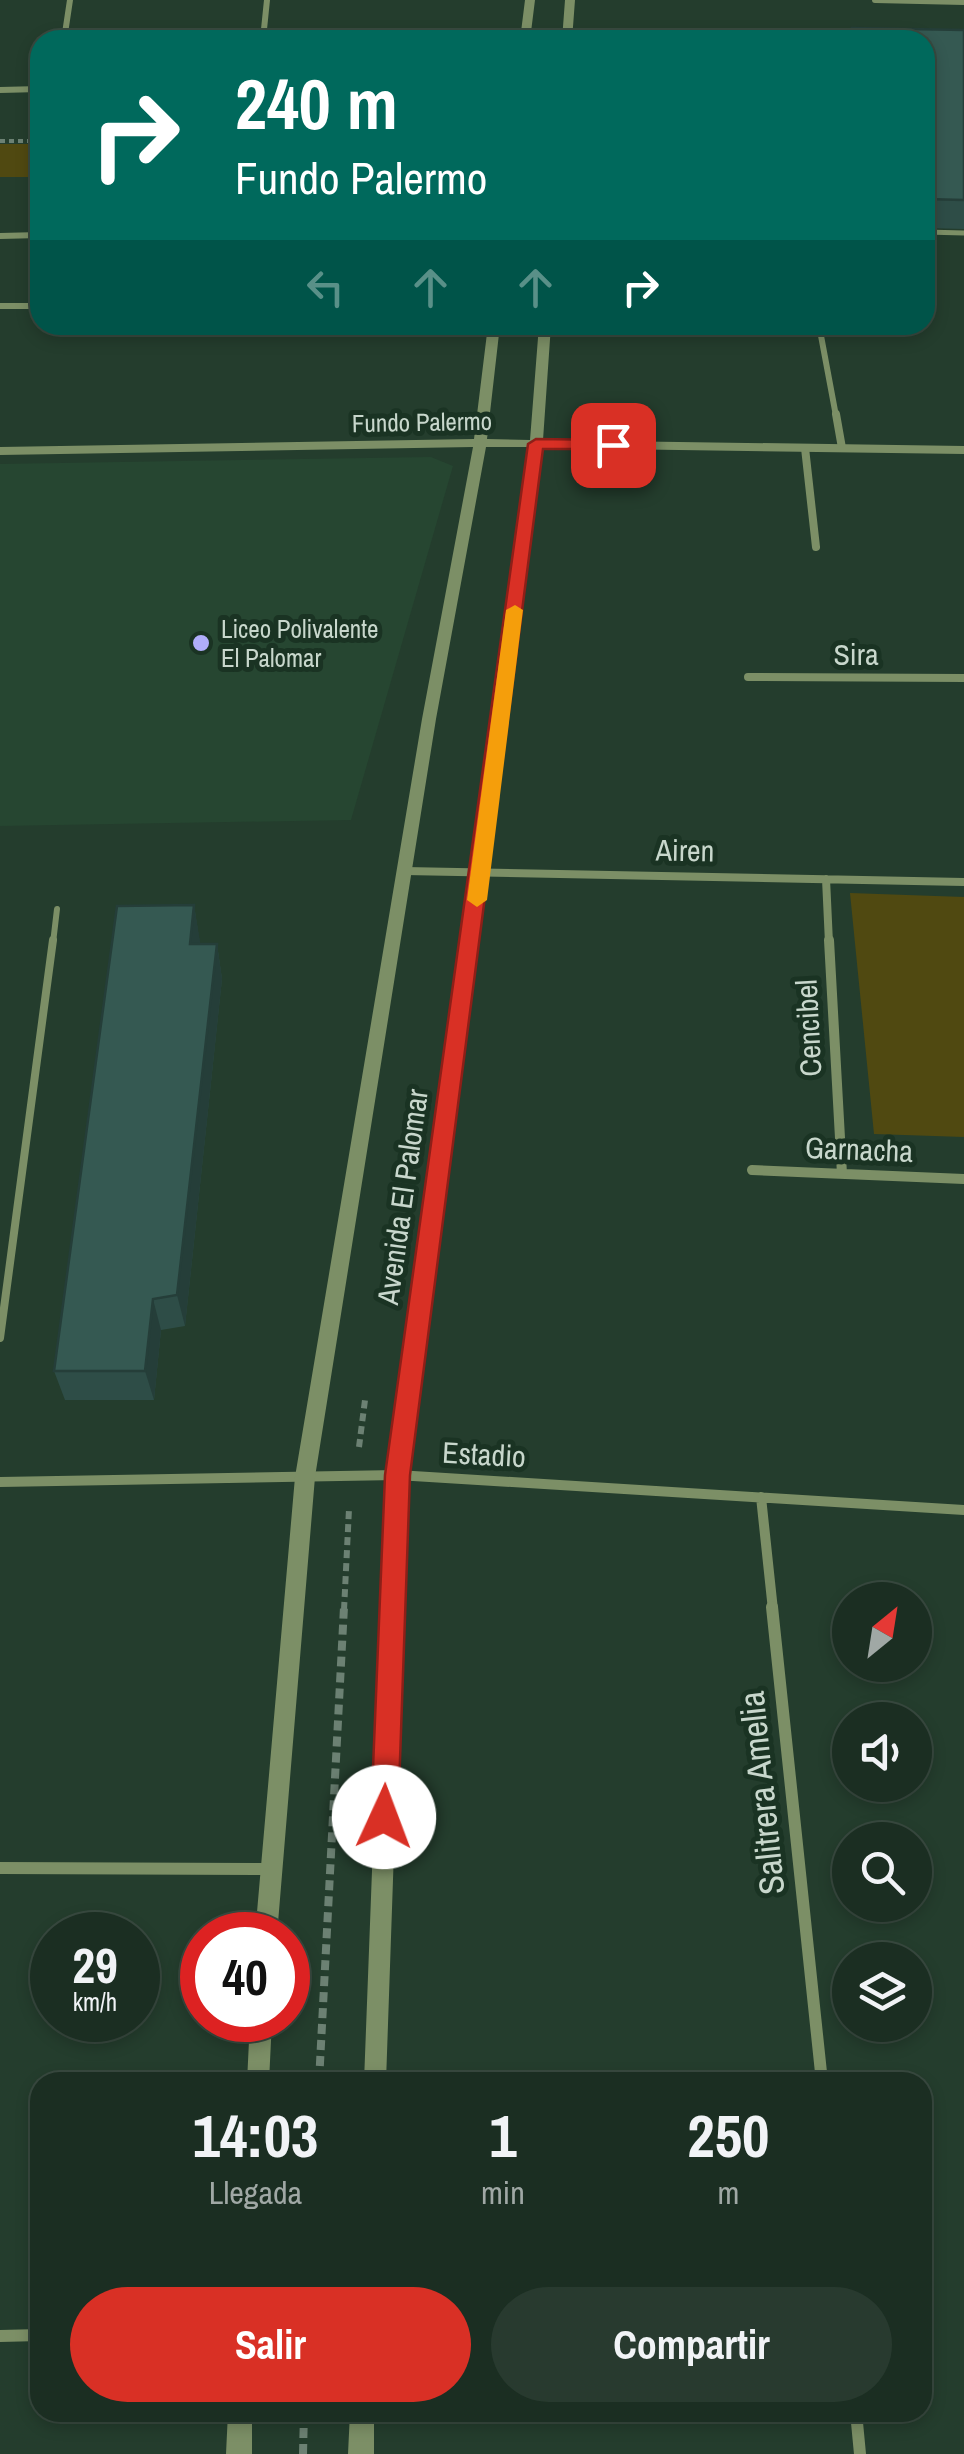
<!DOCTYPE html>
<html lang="es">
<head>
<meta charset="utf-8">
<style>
  body { margin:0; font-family:"Archivo Narrow",sans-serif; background:#283a2f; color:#f1f3f6; height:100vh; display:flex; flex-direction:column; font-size:38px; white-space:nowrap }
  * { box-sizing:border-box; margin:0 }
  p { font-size:32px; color:#a0a8a5 }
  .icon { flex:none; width:55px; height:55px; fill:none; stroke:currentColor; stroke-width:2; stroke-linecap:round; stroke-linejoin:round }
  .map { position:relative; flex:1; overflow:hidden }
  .panel { position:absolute; left:30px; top:2072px; width:902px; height:350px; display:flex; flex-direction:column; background:#1b2e22; border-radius:30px; box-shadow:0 5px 15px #0003,0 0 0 2px #394a40 }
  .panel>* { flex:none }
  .banner { position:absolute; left:30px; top:30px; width:905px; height:305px; border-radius:30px; box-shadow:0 5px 15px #0003,0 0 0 2px #394a40; background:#00695c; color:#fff; overflow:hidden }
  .needle { width:65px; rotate:30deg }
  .fabs { position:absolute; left:832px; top:1582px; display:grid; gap:20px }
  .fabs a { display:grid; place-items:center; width:100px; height:100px; border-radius:50%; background:#1b2e22; box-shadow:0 5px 15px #0003,0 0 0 2px #394a40; font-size:50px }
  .speed { position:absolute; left:30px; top:1912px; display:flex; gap:20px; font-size:50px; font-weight:700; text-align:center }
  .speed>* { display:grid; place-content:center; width:130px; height:130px; border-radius:50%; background:#1b2e22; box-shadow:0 5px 15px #0003,0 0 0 2px #394a40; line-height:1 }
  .speed small { font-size:25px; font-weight:400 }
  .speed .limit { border:15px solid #d22; background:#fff; color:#111 }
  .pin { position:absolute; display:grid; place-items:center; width:85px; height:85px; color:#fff; margin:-42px; border-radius:20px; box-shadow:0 5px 15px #0006 }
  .me { position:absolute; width:110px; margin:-55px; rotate:2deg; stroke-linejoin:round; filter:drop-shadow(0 0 8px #0008) }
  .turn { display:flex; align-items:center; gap:35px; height:210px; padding:0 40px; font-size:45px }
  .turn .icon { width:130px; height:130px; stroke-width:2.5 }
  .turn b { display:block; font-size:70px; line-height:85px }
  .lanes { display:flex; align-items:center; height:95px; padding:0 40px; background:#0003; justify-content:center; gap:50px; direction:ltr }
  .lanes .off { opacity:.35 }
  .eta { display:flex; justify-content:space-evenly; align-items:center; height:170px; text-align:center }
  .eta b { font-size:60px; font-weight:700; line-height:70px }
  .action { display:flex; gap:20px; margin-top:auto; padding:20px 40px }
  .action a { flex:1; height:115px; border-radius:60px; background:#d93025; color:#fff; font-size:40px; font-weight:700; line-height:115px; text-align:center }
  .action a+a { background:#283a2f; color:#f1f3f6 }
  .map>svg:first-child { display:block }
  .built { fill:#264631 }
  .green { fill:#504911 }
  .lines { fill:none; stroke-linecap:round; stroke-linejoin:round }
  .path-far2 { stroke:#6c8173; stroke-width:4; stroke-dasharray:5 4; stroke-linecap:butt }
  .path-far1 { stroke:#6c8173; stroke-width:6; stroke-dasharray:8 5; stroke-linecap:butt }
  .path { stroke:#6c8173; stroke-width:8; stroke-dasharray:10 6; stroke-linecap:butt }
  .service-far2 { stroke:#7c8f66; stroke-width:5 }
  .service-far1 { stroke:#7c8f66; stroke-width:6 }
  .service { stroke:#7c8f66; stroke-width:8 }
  .minor-far3 { stroke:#7c8f66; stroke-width:6 }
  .minor-far2 { stroke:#7c8f66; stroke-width:8 }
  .minor-far1 { stroke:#7c8f66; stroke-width:10 }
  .minor { stroke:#7c8f66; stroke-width:12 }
  .tertiary { fill:#7c8f66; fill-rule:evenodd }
  .wall { fill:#2e4d47 }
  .shaded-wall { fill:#253e39 }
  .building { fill:#355952; stroke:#253e39; stroke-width:2.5 }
  .route { fill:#d93025; stroke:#8d1f18; stroke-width:2.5 }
  .slow { fill:#f59e0b }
  .poi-dot { fill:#b0aefa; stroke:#1a3323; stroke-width:4 }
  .labels { text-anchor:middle; stroke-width:10; stroke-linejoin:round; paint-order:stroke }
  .far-street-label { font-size:25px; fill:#c8d7cc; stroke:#1a3323 }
  .far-poi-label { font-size:25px; fill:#c8d7cc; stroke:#1a3323; text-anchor:start }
  .street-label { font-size:30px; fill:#c8d7cc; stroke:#1a3323 }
  .near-street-label { font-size:35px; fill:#c8d7cc; stroke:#1a3323 }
</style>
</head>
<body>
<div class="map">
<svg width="964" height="2454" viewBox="0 0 964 2454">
  <rect width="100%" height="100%" fill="#243d2d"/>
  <path class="built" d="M 431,457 L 453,466 L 351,820 L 0,826 L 0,464 Z"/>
  <path class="green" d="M 0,144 L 40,144 L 40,177 L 0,177 Z
    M 850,893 L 964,897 L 964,1137 L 874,1134 Z"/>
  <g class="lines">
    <path class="path-far2" d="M 0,141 L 40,141"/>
    <path class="path-far1" d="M 359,1447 L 365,1400
      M 344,1610 L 349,1509"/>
    <path class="path" d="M 319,2082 L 344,1607
      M 303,2454 L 304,2412"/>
    <path class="service-far2" d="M 925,232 L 964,233"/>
    <path class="service-far1" d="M 53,943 L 57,909"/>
    <path class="service" d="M 0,1338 L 53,940"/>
    <path class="minor-far3" d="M 875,0 L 964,2
      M 264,35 L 526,32
      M 263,39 L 267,0
      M 64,40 L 70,0
      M 0,90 L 40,89
      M 0,236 L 40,235
      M 0,306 L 40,306
      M 819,325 L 836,416"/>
    <path class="minor-far2" d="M 836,414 L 842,448
      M 805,448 L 816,547
      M 748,677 L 964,678
      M 405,871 L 964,882
      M 826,879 L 829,943"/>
    <path class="minor-far1" d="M 829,940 L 842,1174
      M 752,1170 L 964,1179
      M 0,1482 L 397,1475 L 964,1510
      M 761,1497 L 773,1610"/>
    <path class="minor" d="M 772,1607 L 822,2082
      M 0,1868 L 270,1869
      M 0,2336 L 40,2335
      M 856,2412 L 860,2454"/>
    <path class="tertiary" d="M 525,0 L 535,0 L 530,40 L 520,40 Z
      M 565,0 L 575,0 L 572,40 L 562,40 Z
      M 488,325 L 500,325 L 487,439 L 530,440 L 539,325 L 551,325 L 543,440 L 964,446 L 964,454 L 542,448 L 489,871 L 407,1475 L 386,2082 L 364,2082 L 387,1475 L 473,871 L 529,447 L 486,447 L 436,719 L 315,1477 L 277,1935 L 255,1935 L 295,1477 L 422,719 L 473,447 L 0,455 L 0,447 L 474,439 Z
      M 250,2020 L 272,2020 L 269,2082 L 247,2082 Z
      M 228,2412 L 252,2412 L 252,2454 L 226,2454 Z
      M 350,2412 L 374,2412 L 374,2454 L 348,2454 Z"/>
  </g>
  <path class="wall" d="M 852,28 L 964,30 L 964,229 L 925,228 L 925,40 L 850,40 Z
    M 194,905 L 200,944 L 217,944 L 222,979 L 185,1326 L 161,1330 L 154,1400 L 65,1400 L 54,1371 Z"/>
  <path class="shaded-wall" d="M 194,905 L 200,941 L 196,979 L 190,944 Z
    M 217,944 L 222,979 L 185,1326 L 177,1295 Z
    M 153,1299 L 161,1330 L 154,1400 L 145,1371 Z"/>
  <path class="building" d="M 852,28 L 964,30 L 964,200 L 925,199 L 925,40 L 853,40 Z
    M 194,905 L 190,944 L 217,944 L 177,1295 L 153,1299 L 145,1371 L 54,1371 L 117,906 Z"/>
  <path class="route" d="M 613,440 L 619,442 L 619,449 L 543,449 L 410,1475 L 398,1817 L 394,1827 L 384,1831 L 375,1827 L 371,1817 L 385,1475 L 528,444 L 536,439 Z"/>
  <path class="slow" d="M 515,605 L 523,610 L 487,900 L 477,907 L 467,900 L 506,610 Z"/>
  <circle class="poi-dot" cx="201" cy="643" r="10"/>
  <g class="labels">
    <g class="far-street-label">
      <text transform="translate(422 422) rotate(-1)" y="9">Fundo Palermo</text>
    </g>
    <g class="far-poi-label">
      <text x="221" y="638">Liceo Polivalente<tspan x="221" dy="29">El Palomar</tspan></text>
    </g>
    <g class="street-label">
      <text x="856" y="665">Sira</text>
      <text transform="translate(685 851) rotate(1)" y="10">Airen</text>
      <text transform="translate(809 1028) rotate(-93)" y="10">Cencibel</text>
      <text transform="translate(859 1150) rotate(2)" y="10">Garnacha</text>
      <text transform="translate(403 1197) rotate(-82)" y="10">Avenida El Palomar</text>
      <text transform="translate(484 1455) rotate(3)" y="10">Estadio</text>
    </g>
    <g class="near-street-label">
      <text transform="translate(762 1793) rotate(-96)" y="12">Salitrera Amelia</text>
    </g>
  </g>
</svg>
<div class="fabs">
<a><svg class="needle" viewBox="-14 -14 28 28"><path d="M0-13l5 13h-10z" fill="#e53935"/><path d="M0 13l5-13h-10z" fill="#a0a8a5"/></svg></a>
<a><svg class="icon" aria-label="sound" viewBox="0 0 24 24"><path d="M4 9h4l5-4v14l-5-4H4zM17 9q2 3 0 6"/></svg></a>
<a><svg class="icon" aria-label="search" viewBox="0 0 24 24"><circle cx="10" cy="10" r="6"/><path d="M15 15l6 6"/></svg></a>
<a><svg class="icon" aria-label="layers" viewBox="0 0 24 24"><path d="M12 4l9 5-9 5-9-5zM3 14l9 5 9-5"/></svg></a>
</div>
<div class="speed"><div>29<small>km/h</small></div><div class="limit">40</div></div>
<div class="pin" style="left:613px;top:445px;background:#d93025"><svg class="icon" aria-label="arrive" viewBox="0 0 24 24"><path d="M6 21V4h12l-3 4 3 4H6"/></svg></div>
<svg class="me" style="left:384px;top:1817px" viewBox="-20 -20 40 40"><circle r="19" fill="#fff"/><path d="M0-13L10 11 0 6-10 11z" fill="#d93025"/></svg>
<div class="banner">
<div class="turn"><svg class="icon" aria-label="right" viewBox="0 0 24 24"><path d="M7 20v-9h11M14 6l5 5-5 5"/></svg><div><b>240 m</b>Fundo Palermo</div></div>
<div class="lanes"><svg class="icon off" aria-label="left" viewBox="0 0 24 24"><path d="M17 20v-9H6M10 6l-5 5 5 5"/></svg><svg class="icon off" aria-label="ahead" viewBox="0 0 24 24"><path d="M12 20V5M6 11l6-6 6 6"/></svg><svg class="icon off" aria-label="ahead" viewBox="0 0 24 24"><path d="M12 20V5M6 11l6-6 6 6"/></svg><svg class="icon" aria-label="right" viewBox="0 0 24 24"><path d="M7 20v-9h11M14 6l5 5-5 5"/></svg></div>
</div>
<section class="panel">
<div class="eta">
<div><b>14:03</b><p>Llegada</p></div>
<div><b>1</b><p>min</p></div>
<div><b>250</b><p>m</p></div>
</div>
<div class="action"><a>Salir</a><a>Compartir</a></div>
</section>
</div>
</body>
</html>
